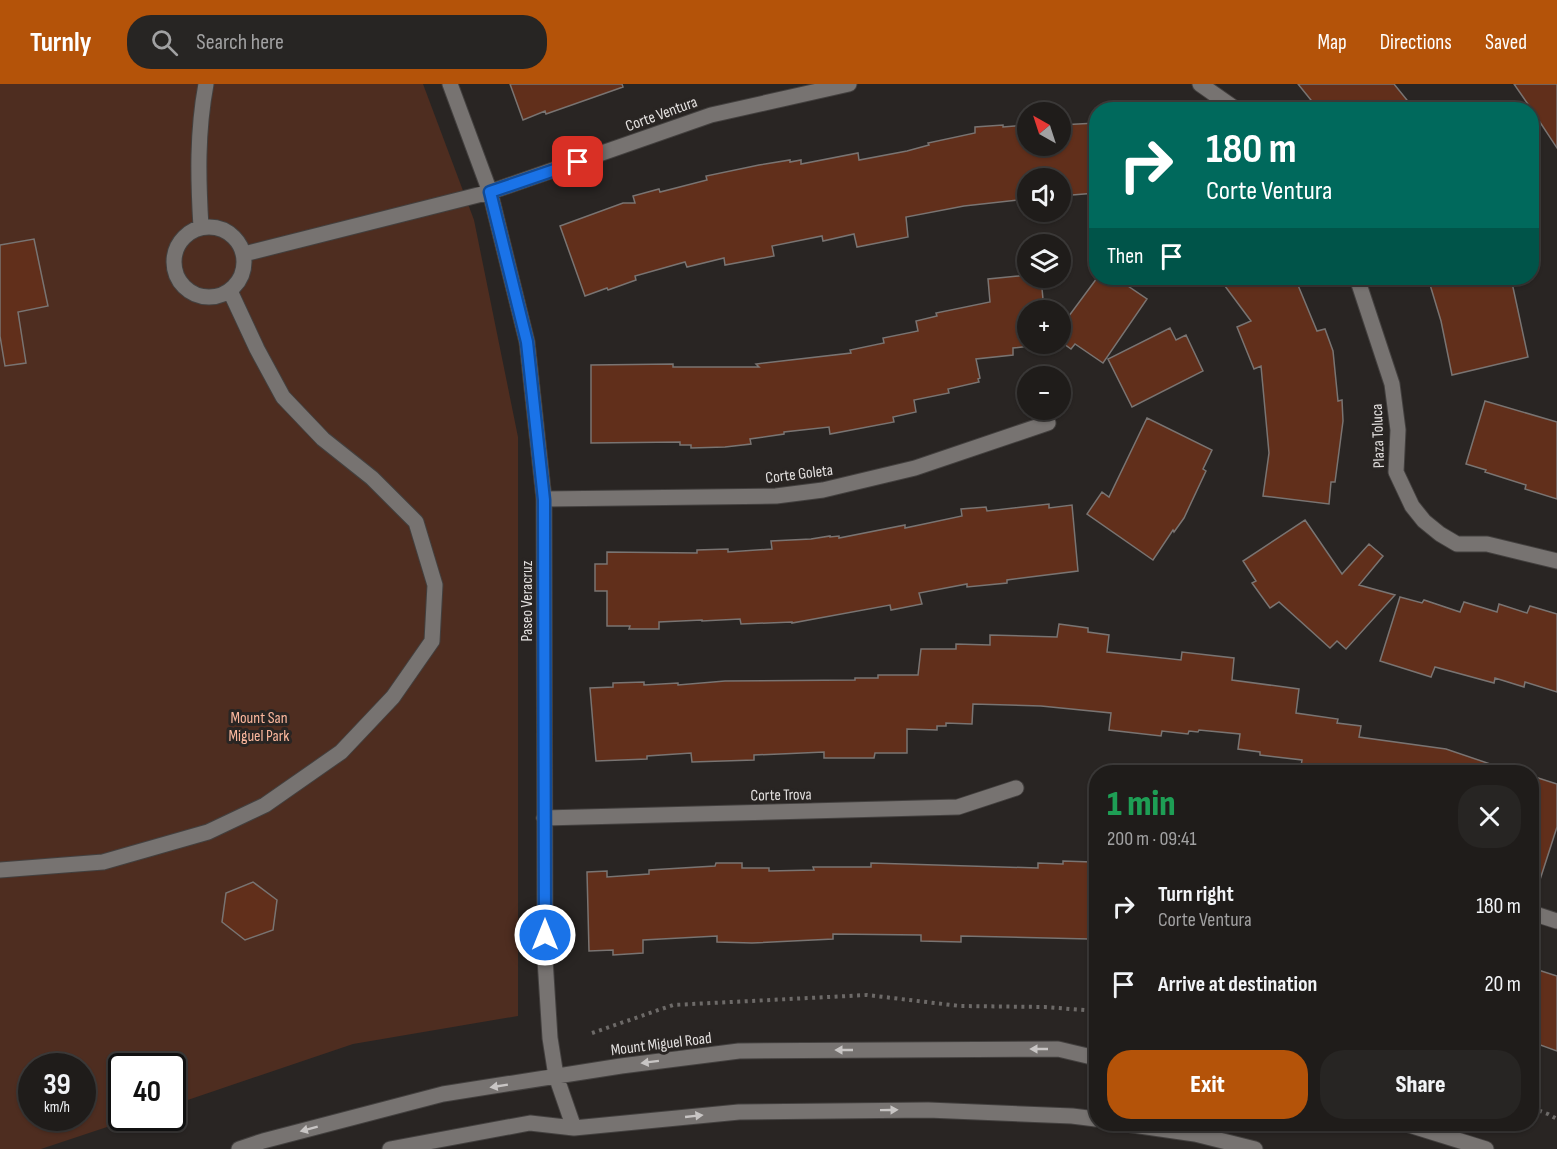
<!DOCTYPE html>
<html lang="en">
<head>
<meta charset="utf-8">
<style>
  body { margin:0; font-family:"Sofia Sans Condensed",sans-serif; background:#272523; color:#f1f3f6; height:100vh; display:flex; flex-direction:column; font-size:22px; white-space:nowrap }
  * { box-sizing:border-box; margin:0 }
  p { font-size:20px; color:#a1a1a2 }
  .icon { flex:none; width:33px; height:33px; fill:none; stroke:currentColor; stroke-width:2; stroke-linecap:round; stroke-linejoin:round }
  .map { position:relative; flex:1; overflow:hidden }
  .panel { position:absolute; left:1089px; top:681px; width:450px; height:366px; display:flex; flex-direction:column; background:#1f1c1a; border-radius:24px; box-shadow:0 2px 4px #0004,0 0 0 2px #3c3a39 }
  .panel>* { flex:none }
  .top-card { position:absolute; left:1089px; top:18px; width:450px; height:183px; border-radius:24px; box-shadow:0 2px 4px #0004,0 0 0 2px #3c3a39; background:#00695c; color:#fff; overflow:hidden }
  .needle { width:39px; rotate:321deg }
  .controls { position:absolute; left:1017px; top:18px; display:grid; gap:12px }
  .controls a { display:grid; place-items:center; width:54px; height:54px; border-radius:50%; background:#1f1c1a; box-shadow:0 2px 4px #0004,0 0 0 2px #3c3a39; font-size:30px }
  .speed { position:absolute; left:18px; top:969px; display:flex; gap:12px; font-size:30px; font-weight:700; text-align:center }
  .speed>* { display:grid; place-content:center; width:78px; height:78px; border-radius:50%; background:#1f1c1a; box-shadow:0 2px 4px #0004,0 0 0 2px #3c3a39; line-height:1 }
  .speed small { font-size:15px; font-weight:400 }
  .speed .limit { border:3px solid #111; border-radius:9px; background:#fff; color:#111 }
  .pin { position:absolute; display:grid; place-items:center; width:51px; height:51px; color:#fff; margin:-26px; border-radius:12px; box-shadow:0 3px 9px #0006 }
  .me { position:absolute; width:66px; margin:-33px; rotate:0deg; stroke-linejoin:round; filter:drop-shadow(0 0 4px #0008) }
  .turn { display:flex; align-items:center; gap:21px; height:126px; padding:0 18px; font-size:27px }
  .turn .icon { width:78px; height:78px; stroke-width:2.5 }
  .turn b { display:block; font-size:42px; line-height:51px }
  .then { display:flex; align-items:center; height:57px; padding:0 18px; background:#0003; gap:12px; font-size:22px }
  .round { display:grid; place-items:center; flex:none; width:63px; height:63px; border-radius:24px; background:#272523 }
  .summary { display:flex; align-items:center; justify-content:space-between; height:102px; padding:0 18px }
  h1 { font-size:36px; font-weight:800; line-height:45px; color:#1e9e55 }
  .cta { display:flex; gap:12px; margin-top:auto; padding:12px 18px }
  .cta a { flex:1; height:69px; border-radius:24px; background:#b45309; color:#fff; font-size:24px; font-weight:800; line-height:69px; text-align:center }
  .cta a+a { background:#272523; color:#f1f3f6 }
  ul { padding:0; list-style:none }
  li { display:flex; align-items:center; gap:18px; height:78px; padding:0 18px }
  li div { flex:1 }
  li b { display:block; font-size:22px }
  li em { font-style:normal }
  header { display:flex; align-items:center; gap:36px; box-sizing:border-box; height:84px; padding:0 30px; background:#b45309; color:#fff }
  header strong { font-size:28px }
  nav { display:flex; gap:33px; margin-inline-start:auto; font-size:21px }
  .search { width:420px; height:54px; background:#272523; display:flex; align-items:center; gap:15px; box-sizing:border-box; padding:0 21px; border-radius:24px; color:#a1a1a2; font-size:22px }
  .map>svg:first-child { display:block }
  .green { fill:#4e2d20; fill-rule:evenodd }
  .building { fill:#612f1b; stroke:#797472; stroke-width:1.5 }
  .lines { fill:none; stroke-linecap:round; stroke-linejoin:round }
  .minor-casing { stroke:#43403f; stroke-width:17 }
  .path { stroke:#6d6a68; stroke-width:4; stroke-dasharray:3 4.5; stroke-linecap:butt }
  .minor { stroke:#777371; stroke-width:15 }
  .oneway { fill:#c8c5c4 }
  .route-casing { stroke:#114b97; stroke-width:15 }
  .route { stroke:#1a73e8; stroke-width:10 }
  .labels { text-anchor:middle; stroke-width:6; stroke-linejoin:round; paint-order:stroke }
  .street-label { font-size:16px; fill:#e3e0df; stroke:#292523 }
  .park-label { font-size:16px; fill:#fbb79d; stroke:#292523 }
</style>
</head>
<body>
<header>
<strong>Turnly</strong>
<div class="search"><svg class="icon" aria-label="search" viewBox="0 0 24 24"><circle cx="10" cy="10" r="6"/><path d="M15 15l6 6"/></svg>Search here</div>
<nav><a>Map</a><a>Directions</a><a>Saved</a></nav>
</header>
<div class="map">
<svg width="1557" height="1065" viewBox="0 0 1557 1065">
  <rect width="100%" height="100%" fill="#292523"/>
  <path class="green" d="M 0,0 L 423,0 L 474,136 L 518,353 L 518,932 L 353,960 L 173,1021 L 172,982 L 122,982 L 122,1034 L 134,1034 L 41,1065 L 0,1065 ZM 32,982 L 82,982 L 82,1034 L 32,1034 Z"/>
  <path class="building" d="M 510,0 L 622,0 L 623,3 L 546,30 L 545,27 L 523,36 Z
    M 1298,0 L 1394,0 L 1415,26 L 1319,26 Z
    M 1514,0 L 1557,0 L 1557,64 L 1532,26 Z
    M 1096,39 L 1096,109 L 1060,112 L 1060,94 L 1028,94 L 1028,115 L 964,122 L 906,133 L 908,153 L 857,163 L 854,150 L 823,157 L 822,152 L 772,162 L 774,172 L 725,181 L 724,174 L 687,183 L 685,178 L 635,192 L 636,196 L 608,206 L 607,204 L 585,212 L 560,142 L 623,119 L 635,119 L 633,112 L 659,105 L 660,108 L 707,96 L 706,92 L 759,81 L 790,76 L 790,78 L 801,76 L 801,80 L 858,69 L 859,76 L 907,67 L 929,61 L 928,59 L 975,49 L 975,43 L 1003,41 L 1003,43 L 1028,41 L 1028,62 L 1060,62 L 1060,41 Z
    M 34,155 L 48,222 L 18,228 L 26,279 L 5,282 L 0,252 L 0,161 Z
    M 1028,191 L 1028,194 L 1041,194 L 1044,226 L 1028,226 L 1028,260 L 1047,260 L 1013,264 L 1013,271 L 976,275 L 980,294 L 978,295 L 979,298 L 948,305 L 949,309 L 914,316 L 916,328 L 893,333 L 894,338 L 830,350 L 829,343 L 784,348 L 784,350 L 750,355 L 751,360 L 725,363 L 691,364 L 691,361 L 680,361 L 680,358 L 591,359 L 591,281 L 673,280 L 673,283 L 759,283 L 756,280 L 851,269 L 850,266 L 884,259 L 883,254 L 918,247 L 916,237 L 937,232 L 936,229 L 990,218 L 988,195 Z
    M 1097,194 L 1116,194 L 1147,215 L 1103,279 L 1075,260 L 1071,265 L 1060,257 L 1060,244 Z
    M 1219,194 L 1295,194 L 1317,247 L 1325,245 L 1333,267 L 1338,317 L 1342,316 L 1343,337 L 1335,398 L 1331,398 L 1329,420 L 1263,412 L 1269,369 L 1261,282 L 1254,285 L 1237,243 L 1251,237 Z
    M 1428,194 L 1511,194 L 1528,273 L 1452,291 L 1441,237 Z
    M 1170,244 L 1176,256 L 1186,251 L 1203,287 L 1132,323 L 1108,275 Z
    M 1485,317 L 1557,338 L 1557,415 L 1525,405 L 1526,401 L 1485,388 L 1486,386 L 1466,380 Z
    M 1147,334 L 1212,366 L 1203,385 L 1206,387 L 1184,434 L 1174,448 L 1173,446 L 1153,476 L 1087,430 L 1102,408 L 1109,413 Z
    M 1049,420 L 1049,424 L 1072,421 L 1078,487 L 1007,496 L 1007,499 L 967,503 L 967,500 L 919,509 L 922,520 L 891,526 L 890,521 L 792,539 L 792,538 L 741,540 L 740,535 L 702,537 L 702,536 L 659,538 L 659,545 L 629,545 L 630,542 L 607,542 L 607,507 L 595,507 L 595,480 L 607,480 L 607,468 L 697,469 L 697,466 L 728,465 L 728,468 L 772,465 L 771,457 L 811,455 L 830,452 L 830,453 L 839,452 L 839,454 L 905,441 L 905,444 L 962,432 L 961,425 L 986,423 L 987,427 Z
    M 1305,436 L 1342,490 L 1369,460 L 1383,472 L 1359,501 L 1395,511 L 1346,565 L 1337,557 L 1330,564 L 1279,518 L 1270,524 L 1252,499 L 1256,497 L 1243,477 Z
    M 1400,513 L 1422,519 L 1424,516 L 1460,528 L 1464,518 L 1497,528 L 1499,520 L 1527,529 L 1530,522 L 1557,530 L 1557,608 L 1525,598 L 1524,603 L 1495,594 L 1494,599 L 1435,583 L 1431,593 L 1380,577 Z
    M 1059,540 L 1088,544 L 1088,548 L 1109,551 L 1107,568 L 1181,576 L 1182,568 L 1234,574 L 1232,596 L 1299,605 L 1296,629 L 1338,635 L 1337,639 L 1361,642 L 1359,653 L 1446,665 L 1505,685 L 1505,688 L 1300,688 L 1302,676 L 1260,671 L 1260,668 L 1238,665 L 1240,650 L 1199,646 L 1198,648 L 1189,647 L 1188,650 L 1162,647 L 1161,652 L 1109,646 L 1111,629 L 1041,622 L 973,620 L 972,640 L 946,639 L 946,642 L 937,642 L 937,646 L 907,645 L 907,669 L 875,669 L 874,674 L 824,674 L 824,668 L 780,670 L 754,671 L 754,676 L 692,678 L 691,669 L 647,672 L 647,675 L 596,677 L 590,604 L 613,603 L 613,599 L 644,598 L 644,601 L 678,599 L 678,601 L 725,597 L 855,596 L 855,594 L 878,594 L 878,591 L 918,591 L 921,565 L 956,565 L 956,560 L 990,561 L 990,551 L 1057,553 Z
    M 1532,692 L 1557,700 L 1557,743 L 1536,808 L 1532,807 Z
    M 1063,777 L 1092,778 L 1089,855 L 961,852 L 961,858 L 921,857 L 921,851 L 833,850 L 833,855 L 752,859 L 717,858 L 717,852 L 643,856 L 643,869 L 613,871 L 613,866 L 589,867 L 587,788 L 607,787 L 607,793 L 649,790 L 649,786 L 715,782 L 716,779 L 742,779 L 742,784 L 769,784 L 769,787 L 814,786 L 813,783 L 871,783 L 871,779 L 1038,784 L 1038,779 L 1063,780 Z
    M 253,798 L 277,816 L 273,846 L 245,856 L 222,838 L 226,809 Z
    M 1532,884 L 1557,892 L 1557,967 L 1532,958 Z"/>
  <g class="lines">
    <defs>
      <path id="minor" d="M 450,0 L 490,108 L 527,258 L 544,415 L 545,875 L 550,954 L 556,992 L 574,1044
        M 1200,0 L 1237,26
        M174 178a35 35 0 1 1 70 0a35 35 0 1 1-70 0Z
        M 201,143 C 198,94 197,48 206,0
        M 244,170 L 490,108 L 711,31 L 849,0
        M 1357,194 L 1392,300 L 1398,346 L 1396,388 L 1412,422 L 1424,437 L 1440,450 L 1457,460 L 1487,460 L 1557,477
        M 544,415 L 776,412 L 823,406 L 915,384 L 1048,339
        M 544,734 L 958,723 L 1016,704
        M 0,786 L 103,778 L 208,748 L 265,721 L 341,668 L 393,613 L 432,557 L 435,501 L 416,438 L 372,394 L 323,355 L 283,313 L 257,265 L 230,207
        M 1532,829 L 1557,837
        M 1126,1040 L 1195,1050 L 1255,1065
        M 1406,1040 L 1486,1065
        M 239,1065 L 263,1057 L 443,1010 L 621,982 L 739,967 L 1058,965 L 1096,974
        M 390,1065 L 530,1039 L 574,1044 L 739,1028 L 928,1026 L 1072,1032 L 1096,1035"/>
    </defs>
    <use href="#minor" class="minor-casing"/>
    <path class="path" d="M 592,949 L 673,921 L 867,911 L 960,922 L 1045,923 L 1096,927
      M 1532,1024 L 1548,1030 L 1557,1035"/>
    <use href="#minor" class="minor"/>
  </g>
  <defs><path id="oneway-solid" d="M-6-.8H1V-3.2L6.5 0L1 3.2V.8H-6Z" transform="scale(1.5)"/></defs>
  <g class="oneway">
    <use href="#oneway-solid" transform="translate(1039 965) rotate(180)"/>
    <use href="#oneway-solid" transform="translate(844 966) rotate(180)"/>
    <use href="#oneway-solid" transform="translate(650 978) rotate(173)"/>
    <use href="#oneway-solid" transform="translate(499 1002) rotate(171)"/>
    <use href="#oneway-solid" transform="translate(889 1026) rotate(-1)"/>
    <use href="#oneway-solid" transform="translate(694 1032) rotate(-6)"/>
    <use href="#oneway-solid" transform="translate(309 1045) rotate(165)"/>
  </g>
  <g class="lines">
    <defs>
      <path id="route" d="M 545,851 L 544,416 L 527,258 L 490,108 L 578,78"/>
    </defs>
    <use href="#route" class="route-casing"/>
    <use href="#route" class="route"/>
  </g>
  <g class="labels">
    <g class="street-label">
      <text transform="translate(661 29) rotate(-20)" y="6">Corte Ventura</text>
      <text transform="translate(1377 352) rotate(-92)" y="6">Plaza Toluca</text>
      <text transform="translate(799 389) rotate(-7)" y="6">Corte Goleta</text>
      <text transform="translate(526 517) rotate(-90)" y="6">Paseo Veracruz</text>
      <text transform="translate(781 710) rotate(-1)" y="6">Corte Trova</text>
      <text transform="translate(661 959) rotate(-7)" y="6">Mount Miguel Road</text>
    </g>
    <g class="park-label">
      <text x="259" y="639">Mount San<tspan x="259" dy="18">Miguel Park</tspan></text>
    </g>
  </g>
</svg>
<div class="controls">
<a><svg class="needle" viewBox="-14 -14 28 28"><path d="M0-13l5 13h-10z" fill="#e53935"/><path d="M0 13l5-13h-10z" fill="#a1a1a2"/></svg></a>
<a><svg class="icon" aria-label="sound" viewBox="0 0 24 24"><path d="M4 9h4l5-4v14l-5-4H4zM17 9q2 3 0 6"/></svg></a>
<a><svg class="icon" aria-label="layers" viewBox="0 0 24 24"><path d="M12 4l9 5-9 5-9-5zM3 14l9 5 9-5"/></svg></a>
<a>+</a>
<a>−</a>
</div>
<div class="speed"><div>39<small>km/h</small></div><div class="limit">40</div></div>
<div class="pin" style="left:578px;top:78px;background:#d93025"><svg class="icon" aria-label="arrive" viewBox="0 0 24 24"><path d="M6 21V4h12l-3 4 3 4H6"/></svg></div>
<svg class="me" style="left:545px;top:851px" viewBox="-20 -20 40 40"><circle r="17" fill="#1a73e8" stroke="#fff" stroke-width="3"/><path d="M0-11L8 9 0 5-8 9z" fill="#fff"/></svg>
<div class="top-card">
<div class="turn"><svg class="icon" aria-label="right" viewBox="0 0 24 24"><path d="M7 20v-9h11M14 6l5 5-5 5"/></svg><div><b>180 m</b>Corte Ventura</div></div>
<div class="then">Then<svg class="icon" aria-label="arrive" viewBox="0 0 24 24"><path d="M6 21V4h12l-3 4 3 4H6"/></svg></div>
</div>
<section class="panel">
<div class="summary"><div><h1>1 min</h1><p>200 m · 09:41</p></div><a class="round"><svg class="icon" aria-label="close" viewBox="0 0 24 24"><path d="M6 6l12 12M18 6L6 18"/></svg></a></div>
<ul>
<li><svg class="icon" aria-label="right" viewBox="0 0 24 24"><path d="M7 20v-9h11M14 6l5 5-5 5"/></svg><div><b>Turn right</b><p>Corte Ventura</p></div><em>180 m</em></li>
<li><svg class="icon" aria-label="arrive" viewBox="0 0 24 24"><path d="M6 21V4h12l-3 4 3 4H6"/></svg><div><b>Arrive at destination</b></div><em>20 m</em></li>
</ul>
<div class="cta"><a>Exit</a><a>Share</a></div>
</section>
</div>
</body>
</html>
